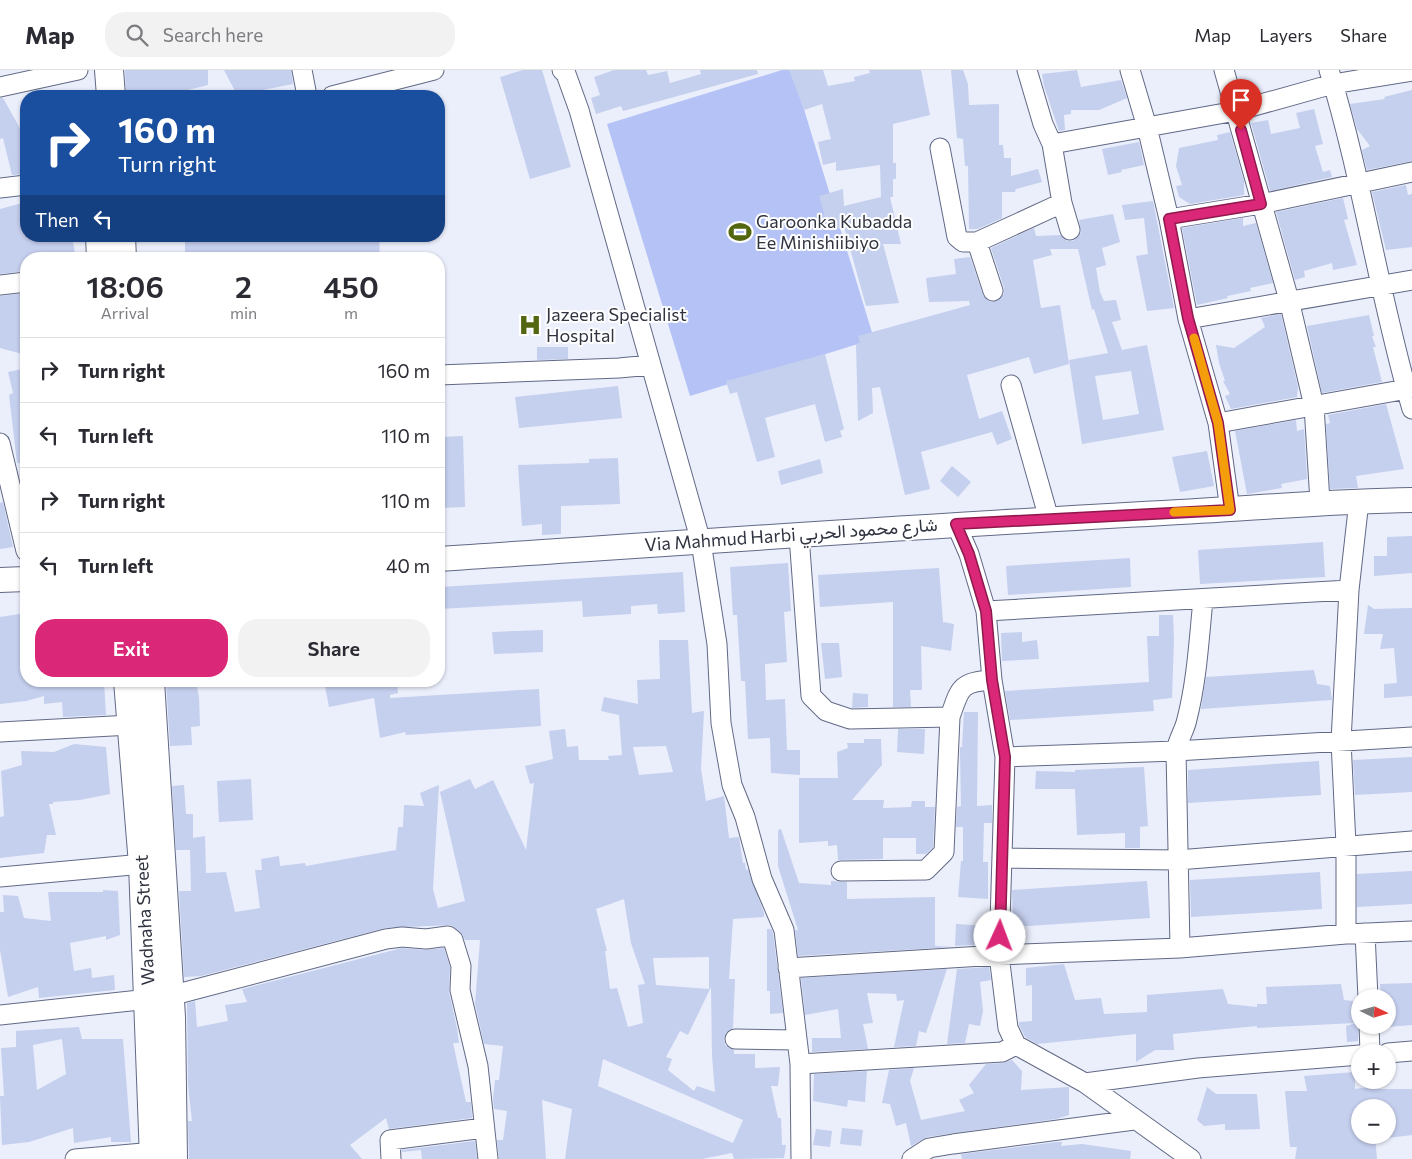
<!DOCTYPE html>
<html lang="en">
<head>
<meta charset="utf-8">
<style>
  body { margin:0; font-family:Commissioner,Vazirmatn,sans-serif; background:#f2f2f3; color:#2b2b33; height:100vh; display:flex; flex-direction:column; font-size:19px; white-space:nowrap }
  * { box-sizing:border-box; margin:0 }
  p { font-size:16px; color:#7c7c81 }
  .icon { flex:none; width:28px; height:28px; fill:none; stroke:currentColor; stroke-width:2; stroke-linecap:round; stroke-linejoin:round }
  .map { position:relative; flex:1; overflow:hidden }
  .side { position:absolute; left:20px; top:182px; width:425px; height:435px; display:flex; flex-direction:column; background:#fff; border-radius:20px; box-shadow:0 1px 4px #0004 }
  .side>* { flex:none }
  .guide { position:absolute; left:20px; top:20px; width:425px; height:152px; border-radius:20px; box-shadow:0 1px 4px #0004; background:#1a4fa0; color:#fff; overflow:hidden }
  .needle { width:32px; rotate:95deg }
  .fabs { position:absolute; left:1351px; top:919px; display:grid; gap:10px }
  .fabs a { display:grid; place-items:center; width:45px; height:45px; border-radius:50%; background:#fff; box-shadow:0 1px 4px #0004; font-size:25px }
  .pin { position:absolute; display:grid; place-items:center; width:42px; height:42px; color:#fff; margin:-51px -21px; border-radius:50% 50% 50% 0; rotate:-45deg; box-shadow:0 0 5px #0007 }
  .pin .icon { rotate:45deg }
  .me { position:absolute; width:55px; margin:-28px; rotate:2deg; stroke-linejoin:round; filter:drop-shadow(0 0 4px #0008) }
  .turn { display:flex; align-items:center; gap:18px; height:105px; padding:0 15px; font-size:22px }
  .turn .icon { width:65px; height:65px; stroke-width:2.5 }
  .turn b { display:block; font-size:35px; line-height:42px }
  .then { display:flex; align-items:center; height:48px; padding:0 15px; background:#0003; gap:10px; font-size:19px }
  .eta { display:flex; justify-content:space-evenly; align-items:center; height:85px; text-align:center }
  .eta b { font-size:30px; font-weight:600; line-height:35px }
  .primary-button { display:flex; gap:10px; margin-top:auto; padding:10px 15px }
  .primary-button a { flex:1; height:58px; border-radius:20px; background:#db2777; color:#fff; font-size:20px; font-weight:600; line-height:58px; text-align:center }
  .primary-button a+a { background:#f2f2f3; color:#2b2b33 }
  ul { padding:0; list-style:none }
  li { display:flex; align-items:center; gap:15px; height:65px; padding:0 15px; border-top:1px solid #e1e1e2 }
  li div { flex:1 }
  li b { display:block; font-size:19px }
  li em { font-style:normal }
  header { display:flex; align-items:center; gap:30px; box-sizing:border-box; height:70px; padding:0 25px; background:#fff; border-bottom:1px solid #e1e1e2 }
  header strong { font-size:24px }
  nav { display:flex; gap:28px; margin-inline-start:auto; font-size:18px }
  .search { width:350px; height:45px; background:#f2f2f3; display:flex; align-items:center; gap:12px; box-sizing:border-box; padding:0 18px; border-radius:20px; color:#7c7c81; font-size:19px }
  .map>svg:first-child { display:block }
  .green { fill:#b4c2f5 }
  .building { fill:#c5cfee; fill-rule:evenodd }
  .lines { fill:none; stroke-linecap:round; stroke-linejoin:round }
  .minor-casing { stroke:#616985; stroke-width:21 }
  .tertiary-casing { stroke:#616985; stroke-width:26 }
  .secondary-casing { stroke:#616985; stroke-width:30 }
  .minor { stroke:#fff; stroke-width:19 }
  .tertiary { stroke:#fff; stroke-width:24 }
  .secondary { stroke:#fff; stroke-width:28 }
  .route-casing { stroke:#8e194d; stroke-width:12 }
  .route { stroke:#db2777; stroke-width:9 }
  .slow { stroke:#f59e0b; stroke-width:9 }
  .labels { text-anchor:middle; stroke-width:4; stroke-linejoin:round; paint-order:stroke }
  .poi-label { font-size:18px; fill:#303440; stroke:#fff; text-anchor:start }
  .street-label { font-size:18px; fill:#303440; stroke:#fff }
</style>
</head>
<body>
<header>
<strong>Map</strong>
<div class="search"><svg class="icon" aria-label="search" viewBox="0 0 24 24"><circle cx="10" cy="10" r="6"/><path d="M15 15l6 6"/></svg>Search here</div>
<nav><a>Map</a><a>Layers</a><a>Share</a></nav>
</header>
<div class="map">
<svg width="1412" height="1089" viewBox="0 0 1412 1089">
  <rect width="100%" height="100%" fill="#ebeffc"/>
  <path class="green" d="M 782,0 L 792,0 L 874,269 L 690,326 L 607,54 Z"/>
  <path class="building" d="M 125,0 L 208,0 L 208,15 L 175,23 L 175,26 L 126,26 Z
    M 224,0 L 291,0 L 293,14 L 237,25 Z
    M 523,0 L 542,0 L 571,97 L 530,109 L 500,7 Z
    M 614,0 L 646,0 L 648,5 L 667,1 L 670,13 L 701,4 L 700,0 L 757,0 L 758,4 L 623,41 L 621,36 L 596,44 L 591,28 L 600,25 L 594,7 Z
    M 789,0 L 823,0 L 828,16 L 855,11 L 854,7 L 870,3 L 869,0 L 921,0 L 930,45 L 893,54 L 893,93 L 896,93 L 896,109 L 893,109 L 893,127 L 890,127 L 901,174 L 883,174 L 899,233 L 866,236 L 844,157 L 829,161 L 819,126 L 843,119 L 844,136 L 881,127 L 880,95 L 836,101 L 836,92 L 823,95 L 818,72 L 831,69 L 822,34 L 804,40 Z
    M 951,0 L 963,0 L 968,14 L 969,35 L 999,34 L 999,75 L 1003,75 L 1004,88 L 1011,88 L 1011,106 L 1038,99 L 1042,112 L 1016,119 L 1015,122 L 1002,122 L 1002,148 L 978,159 L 969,159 L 968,96 L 965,96 L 963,69 L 957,68 Z
    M 1077,0 L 1081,17 L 1121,10 L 1127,28 L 1099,40 L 1071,40 L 1071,44 L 1064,45 L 1065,60 L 1059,61 L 1044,16 L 1042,4 Z
    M 1412,20 L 1412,91 L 1367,100 L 1362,80 L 1370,76 L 1357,59 L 1350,34 L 1385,29 L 1384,27 Z
    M 0,28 L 3,28 L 26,69 L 26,104 L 12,105 L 3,68 L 0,69 Z
    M 1314,39 L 1323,74 L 1315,76 L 1323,102 L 1330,100 L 1332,107 L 1270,121 L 1251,53 L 1268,50 L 1271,64 L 1300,58 L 1296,43 Z
    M 1230,62 L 1244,111 L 1244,125 L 1190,134 L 1179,127 L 1176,116 L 1182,115 L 1176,96 L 1179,78 L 1218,70 L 1217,65 Z
    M 1139,72 L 1144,95 L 1121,100 L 1122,102 L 1108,105 L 1102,79 Z
    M 1406,115 L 1408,125 L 1412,124 L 1412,177 L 1386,180 L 1372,122 Z
    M 1343,128 L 1348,149 L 1344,150 L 1357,195 L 1333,200 L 1332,193 L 1304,201 L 1305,207 L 1295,210 L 1276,142 Z
    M 1153,131 L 1174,238 L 1147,241 L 1136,186 L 1148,184 L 1144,148 L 1125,150 L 1122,135 Z
    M 26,132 L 26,166 L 72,166 L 76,189 L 26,189 L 26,201 L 0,204 L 0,139 Z
    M 1113,144 L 1120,172 L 1102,178 L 1106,195 L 1096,198 L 1100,222 L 1104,231 L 1116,230 L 1121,250 L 1112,252 L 1122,280 L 1147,275 L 1164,360 L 1082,374 L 1069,290 L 1108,283 L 1094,239 L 1092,240 L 1078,179 L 1050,179 L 1052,185 L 1033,190 L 1041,238 L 1060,235 L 1069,294 L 1034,304 L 1029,287 L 967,305 L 979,349 L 1002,341 L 1012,369 L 997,375 L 992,362 L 921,382 L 930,419 L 905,425 L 880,317 L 872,318 L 873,343 L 858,351 L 856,274 L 860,273 L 858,266 L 970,235 L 969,231 L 929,232 L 926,208 L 956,204 L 954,189 L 970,187 L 983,225 L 990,232 L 997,231 L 1004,224 L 1004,218 L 991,178 L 1034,158 L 1036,166 L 1061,165 L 1067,171 L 1073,171 L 1081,163 L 1079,150 ZM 1131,301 L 1139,344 L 1103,350 L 1095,306 Z
    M 1243,148 L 1243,156 L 1256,153 L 1273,213 L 1250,218 L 1251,221 L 1227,226 L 1228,228 L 1197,235 L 1182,158 Z
    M 185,166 L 379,166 L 380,189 L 185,189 Z
    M 26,223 L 26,285 L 0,278 L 0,226 Z
    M 1281,244 L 1298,317 L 1297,327 L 1231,339 L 1225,326 L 1230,324 L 1223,311 L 1225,311 L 1219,293 L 1216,275 L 1234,278 L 1265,257 L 1261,248 Z
    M 1369,245 L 1374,266 L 1372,266 L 1376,277 L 1373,277 L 1382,312 L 1322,323 L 1307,256 Z
    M 537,277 L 568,277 L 568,289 L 537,290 Z
    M 825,284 L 844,359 L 840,361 L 842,367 L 825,372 L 815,334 L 765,348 L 775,387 L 757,392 L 737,322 L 730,324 L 726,311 Z
    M 26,298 L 26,393 L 17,393 L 9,325 L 13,323 L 8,302 Z
    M 618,316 L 622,348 L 519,358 L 515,327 Z
    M 1386,334 L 1404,399 L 1356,406 L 1358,418 L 1330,419 L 1326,354 L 1330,353 L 1328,345 Z
    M 1296,350 L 1297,361 L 1304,359 L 1307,409 L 1281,414 L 1282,418 L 1247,424 L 1235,361 Z
    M 463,366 L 465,437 L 439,438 L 439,367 Z
    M 1207,381 L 1214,416 L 1180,422 L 1172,387 Z
    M 618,388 L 620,434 L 561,436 L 561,464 L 542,465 L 542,454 L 522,456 L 518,395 L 589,393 L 589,389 Z
    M 820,389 L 823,403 L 781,415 L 778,401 Z
    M 952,396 L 971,412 L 958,427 L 940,411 Z
    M 3,432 L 13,477 L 0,479 L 0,433 Z
    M 1412,466 L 1412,503 L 1374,506 L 1374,486 L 1387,486 L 1387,467 Z
    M 1323,472 L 1325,507 L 1200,514 L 1198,480 Z
    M 1130,488 L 1131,517 L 1008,525 L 1006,496 Z
    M 788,493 L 791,541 L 784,542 L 787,592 L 765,594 L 766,630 L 785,629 L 787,680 L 800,680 L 800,705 L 771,703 L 770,668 L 748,669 L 745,611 L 741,611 L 737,545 L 733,545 L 730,497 Z
    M 939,498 L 943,552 L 954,554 L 951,581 L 921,576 L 922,620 L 910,620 L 911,637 L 893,637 L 893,532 L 820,537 L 818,505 Z
    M 683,502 L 685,542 L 658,544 L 657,534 L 631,536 L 631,544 L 583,547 L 582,531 L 439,539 L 439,517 Z
    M 1368,535 L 1374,539 L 1412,538 L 1412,626 L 1384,628 L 1384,614 L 1397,613 L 1394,578 L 1380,579 L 1383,564 L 1364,564 Z
    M 26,543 L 26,611 L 104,611 L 106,645 L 63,647 L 62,632 L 44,634 L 44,626 L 26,631 L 0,634 L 0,547 Z
    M 1159,545 L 1173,545 L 1174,570 L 1172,628 L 1153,630 L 1154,641 L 1010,650 L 1005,621 L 1149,612 L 1147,566 L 1159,566 Z
    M 543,560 L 543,582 L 494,584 L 492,562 Z
    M 1022,562 L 1022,572 L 1037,570 L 1039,589 L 1002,591 L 1001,563 Z
    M 659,570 L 688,570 L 692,643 L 704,641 L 701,699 L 706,731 L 724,726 L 729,768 L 739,767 L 743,793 L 745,793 L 746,800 L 748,799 L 764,843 L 764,847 L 733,849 L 729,909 L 735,909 L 733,958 L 726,963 L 724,969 L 725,975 L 734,980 L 734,984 L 755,984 L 755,998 L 780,997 L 778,1016 L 771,1016 L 778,1048 L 781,1048 L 782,1075 L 786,1075 L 784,1088 L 734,1089 L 732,1083 L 702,1089 L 565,1089 L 572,1039 L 542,1030 L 546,1089 L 499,1089 L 497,1070 L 503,1070 L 507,1041 L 494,1039 L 493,1028 L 495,1010 L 499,1010 L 503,976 L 484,974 L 475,934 L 480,870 L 465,870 L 460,862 L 451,855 L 385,858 L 201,906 L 184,907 L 179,821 L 191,821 L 190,780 L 176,780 L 172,716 L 184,715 L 186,744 L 193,744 L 193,768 L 205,766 L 206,803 L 226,802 L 235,842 L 260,838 L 255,800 L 262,800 L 261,789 L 279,786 L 280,796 L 305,793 L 306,796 L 396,780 L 398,757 L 403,757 L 404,735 L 424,736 L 420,723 L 439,715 L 433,819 L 438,838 L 465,831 L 440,722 L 470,709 L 475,719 L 493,710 L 526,780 L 534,713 L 530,714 L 525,696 L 553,689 L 549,661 L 565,659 L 567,677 L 578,676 L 579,690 L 609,690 L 608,686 L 622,685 L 619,645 L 601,641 L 604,627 L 638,634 L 637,610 L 660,609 ZM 666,676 L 673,702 L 639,705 L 633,677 ZM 624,829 L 631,873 L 645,914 L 638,915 L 643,953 L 628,957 L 617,918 L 610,919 L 605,881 L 607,881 L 596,839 ZM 709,887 L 709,919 L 656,915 L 653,888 ZM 711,917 L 712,986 L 715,1022 L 697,1016 L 694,1021 L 668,1000 L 672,989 L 666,987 L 680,961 L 688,965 ZM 603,989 L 743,1050 L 733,1073 L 598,1016 Z
    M 821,573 L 839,573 L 842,607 L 825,609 Z
    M 1314,600 L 1317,614 L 1330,616 L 1332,630 L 1201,639 L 1206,607 Z
    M 166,611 L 196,611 L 199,627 L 200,656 L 191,657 L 192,675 L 170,676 Z
    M 324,611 L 368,611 L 369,616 L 397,614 L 398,623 L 390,625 L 390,628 L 539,619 L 541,656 L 406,665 L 405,662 L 380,668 L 374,628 L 329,637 Z
    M 853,623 L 868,624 L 868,637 L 852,638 Z
    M 964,642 L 978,642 L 977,736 L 992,735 L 992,753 L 984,753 L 983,792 L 988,792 L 988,829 L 958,827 L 961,791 L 963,791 L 963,757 L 956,757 L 957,737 L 961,736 L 960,683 L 960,677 L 962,677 Z
    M 898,659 L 925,659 L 924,684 L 897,682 Z
    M 864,669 L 881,669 L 882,695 L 852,730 L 884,730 L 883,738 L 911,737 L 912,731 L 925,731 L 925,737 L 935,737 L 933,777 L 926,784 L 916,784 L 916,768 L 883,768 L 883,789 L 838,790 L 837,775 L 828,776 L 828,771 L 799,773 L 799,708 L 838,708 L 837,682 L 848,678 L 847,673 L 864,673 Z
    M 74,674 L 106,677 L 110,724 L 80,730 L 53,732 L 53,734 L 49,734 L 56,765 L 47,765 L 44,783 L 0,788 L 0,747 L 4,746 L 1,701 L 22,695 L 21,681 L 54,682 Z
    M 1412,687 L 1412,722 L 1355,725 L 1353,690 Z
    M 1319,691 L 1321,725 L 1188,733 L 1188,700 Z
    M 1144,697 L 1148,756 L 1140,757 L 1140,778 L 1125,778 L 1125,763 L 1077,765 L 1075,719 L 1035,719 L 1036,701 L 1075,702 L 1075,700 Z
    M 251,709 L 253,750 L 219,752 L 217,711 Z
    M 781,759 L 799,813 L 831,815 L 831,811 L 847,812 L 847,829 L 935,827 L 935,876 L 954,877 L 798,886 L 795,860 L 798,860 L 778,796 L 778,760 Z
    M 1412,801 L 1412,834 L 1357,837 L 1357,804 Z
    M 1320,802 L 1322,839 L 1191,847 L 1190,810 Z
    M 1147,811 L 1150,848 L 1013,857 L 1012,820 Z
    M 103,820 L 118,821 L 120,865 L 106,870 L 106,866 L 70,873 L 74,901 L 91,898 L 92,908 L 114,905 L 115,920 L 39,928 L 38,917 L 8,927 L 0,880 L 0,842 L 4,842 L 3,825 L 18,826 L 24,848 L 51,851 L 48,822 L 103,822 Z
    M 956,854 L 989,856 L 988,874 L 955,876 Z
    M 767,859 L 771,859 L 773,863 L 783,943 L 770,944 L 770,921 L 767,921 Z
    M 402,878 L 425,880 L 444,878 L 450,897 L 449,922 L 457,958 L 459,973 L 453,973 L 466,1032 L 471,1032 L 472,1048 L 389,1059 L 386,1048 L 350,1075 L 362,1089 L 189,1089 L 188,1051 L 192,1051 L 188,1015 L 187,933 L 195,931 L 197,957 L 228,951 L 225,935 L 247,932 L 242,919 Z
    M 1064,894 L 1075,930 L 1101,928 L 1104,944 L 1147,942 L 1147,925 L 1223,919 L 1228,934 L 1257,937 L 1257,934 L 1267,934 L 1266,917 L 1341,914 L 1344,930 L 1353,931 L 1355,953 L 1257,958 L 1257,956 L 1173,964 L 1174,980 L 1155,980 L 1136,992 L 1136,964 L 1037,974 L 1025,967 L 1019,955 L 1019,952 L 1032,951 L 1032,915 L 1026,916 L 1026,898 Z
    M 989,897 L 991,910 L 980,912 L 983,941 L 980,956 L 969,954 L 965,973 L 947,974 L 957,899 Z
    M 947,899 L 926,963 L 919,961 L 916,976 L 894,977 L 904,930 L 897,931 L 896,924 L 867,923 L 873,953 L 863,954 L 868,979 L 812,982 L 812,968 L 841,968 L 838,939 L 805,945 L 801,908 Z
    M 1412,913 L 1412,955 L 1388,957 L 1388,928 L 1381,928 L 1380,914 Z
    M 1359,952 L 1358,971 L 1347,972 L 1346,956 Z
    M 79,957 L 82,969 L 123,969 L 131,1072 L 111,1072 L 111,1067 L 74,1073 L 73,1058 L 29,1072 L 2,1075 L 0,1026 L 4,1026 L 1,978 L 16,977 L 16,961 ZM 62,969 L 66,1004 L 37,1020 L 33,975 Z
    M 1012,990 L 1022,1001 L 1021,1020 L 1069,1017 L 1069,1045 L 1056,1049 L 927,1067 L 911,1076 L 906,1053 L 896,1056 L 890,1034 L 882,1033 L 889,1000 L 914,998 L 910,1011 L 921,1050 L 965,1041 L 959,1030 L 974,1023 L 969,1015 L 986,994 L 1003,993 Z
    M 867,1001 L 865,1032 L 848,1030 L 847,1037 L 813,1031 L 814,1004 Z
    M 1355,1002 L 1355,1019 L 1369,1017 L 1369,1019 L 1412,1019 L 1412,1065 L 1388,1068 L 1388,1038 L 1360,1038 L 1360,1065 L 1375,1065 L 1377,1089 L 1295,1089 L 1297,1077 L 1290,1077 L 1285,1021 L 1307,1021 L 1304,1006 Z
    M 1207,1017 L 1216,1024 L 1257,1024 L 1260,1059 L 1225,1060 L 1225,1054 L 1204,1056 L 1197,1050 Z
    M 842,1058 L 863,1060 L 861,1076 L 840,1074 Z
    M 816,1059 L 832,1061 L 830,1077 L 813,1075 Z
    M 475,1071 L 477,1089 L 422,1089 L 421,1080 L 402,1082 L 402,1080 Z
    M 1057,1072 L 1062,1072 L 1061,1076 L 1082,1074 L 1131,1081 L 1130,1089 L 962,1089 L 961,1084 Z"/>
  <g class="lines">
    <defs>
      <path id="minor" d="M 302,0 L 307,26
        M 562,0 L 566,4 L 579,40 L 701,472 L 717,574 L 721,653 L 732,715 L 745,747 L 762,809 L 784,860 L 800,994 L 801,1089
        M 1027,0 L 1043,54 L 1052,74 L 1062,133 L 1070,160
        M 1130,0 L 1147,57 L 1169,149 L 1188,249 L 1218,353 L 1230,440
        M 1224,0 L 1289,230 L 1314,336 L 1320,432
        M 1329,0 C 1363,111 1379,227 1412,339
        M 0,17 L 78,0
        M 332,26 L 434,0
        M 1052,74 L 1236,41 L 1333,14 L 1412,1
        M 940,78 L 957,167 L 963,172 L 977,172 L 993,221
        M 0,118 L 26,115
        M 1169,149 L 1261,134 L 1412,102
        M 977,172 L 1062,133
        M 0,215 L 26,212
        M 1188,249 L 1412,210
        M 439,305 L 619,298 L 651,295
        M 1011,315 L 1049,449
        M 1218,353 L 1412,318
        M 0,373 L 26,481
        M 956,454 L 969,484 L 986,541 L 992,610 L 1005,687 L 999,885 L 1008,958 L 1016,975 L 1085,1013 L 1191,1089
        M 799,466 L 811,626 L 826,641 L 850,649 L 950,647
        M 986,541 L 1349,520
        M 0,662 L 131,655
        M 1005,687 L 1176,681 L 1412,667
        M 1003,788 L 1178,790 L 1412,771
        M 841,801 L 926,800 L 944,782 L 950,647 C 960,618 960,612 992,610
        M 0,807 L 143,794
        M 1365,863 L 1368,928
        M 1346,864 L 1346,775 L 1341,671 L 1349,520 L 1359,431
        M 1180,878 L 1176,681 C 1178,669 1185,660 1187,649 C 1197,610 1199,569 1203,530
        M 788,898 L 999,885 L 1180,878 L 1346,864 L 1412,861
        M 170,926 L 386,869 L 402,867 L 426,869 L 448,866 L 453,870 L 461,896 L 460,920 L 478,996 L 488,1089
        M 0,945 L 149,929
        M 1369,955 L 1370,982
        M 735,969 L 796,970
        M 1388,983 L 1412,981
        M 800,994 L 1002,982 L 1016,975
        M 1085,1013 L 1198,998 L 1360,985
        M 75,1089 L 166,1081
        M 391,1089 L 390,1070 L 484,1058
        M 912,1089 L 929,1078 L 953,1074 L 1134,1050"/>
      <path id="tertiary" d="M 439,489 C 680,473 921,456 1163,443 C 1246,439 1329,431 1412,430
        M 0,510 L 26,509"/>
      <path id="secondary" d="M 109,0 L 111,26
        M 100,166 L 101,189
        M 121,166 L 122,189
        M 128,611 L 143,794 L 154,1089
        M 150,611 L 171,947 L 173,1089"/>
    </defs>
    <use href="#minor" class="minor-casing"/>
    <use href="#tertiary" class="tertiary-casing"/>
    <use href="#secondary" class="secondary-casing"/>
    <use href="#minor" class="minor"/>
    <use href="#tertiary" class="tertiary"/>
    <use href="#secondary" class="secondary"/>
  </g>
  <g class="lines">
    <defs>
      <path id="route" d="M 1000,866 L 1005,687 L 992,610 L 986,541 L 969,484 L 956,454 L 1230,440 L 1218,353 L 1188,248 L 1169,149 L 1261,134 L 1241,60"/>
    </defs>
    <use href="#route" class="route-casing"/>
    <use href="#route" class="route"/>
    <path class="slow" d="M 1174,442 L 1230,440 L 1218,353 L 1194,268"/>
  </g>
  <defs>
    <symbol id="stadium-bare" viewBox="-9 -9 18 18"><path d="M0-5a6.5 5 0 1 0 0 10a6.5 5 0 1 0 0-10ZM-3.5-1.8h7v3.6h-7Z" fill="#536612" stroke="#fff" stroke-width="2.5" paint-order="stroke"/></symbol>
    <symbol id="hospital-bare" viewBox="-9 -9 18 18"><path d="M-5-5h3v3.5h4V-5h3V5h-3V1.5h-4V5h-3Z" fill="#536612" stroke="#fff" stroke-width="2.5" paint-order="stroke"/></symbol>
  </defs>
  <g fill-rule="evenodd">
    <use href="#stadium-bare" x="724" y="146" width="32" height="32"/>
    <use href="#hospital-bare" x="514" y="239" width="32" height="32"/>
  </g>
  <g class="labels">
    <g class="poi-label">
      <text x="756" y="158">Garoonka Kubadda<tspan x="756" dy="21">Ee Minishiibiyo</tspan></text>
      <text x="546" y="251">Jazeera Specialist<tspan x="546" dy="21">Hospital</tspan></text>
    </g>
    <g class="street-label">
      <text transform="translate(791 465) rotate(-4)" y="6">Via Mahmud Harbi شارع محمود الحربي</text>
      <text transform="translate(145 850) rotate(-93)" y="6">Wadnaha Street</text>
    </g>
  </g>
</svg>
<div class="fabs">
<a><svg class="needle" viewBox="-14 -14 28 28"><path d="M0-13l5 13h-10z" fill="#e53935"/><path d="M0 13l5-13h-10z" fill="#7c7c81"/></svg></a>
<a>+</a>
<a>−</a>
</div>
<div class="pin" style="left:1241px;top:60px;background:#d93025"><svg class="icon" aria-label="arrive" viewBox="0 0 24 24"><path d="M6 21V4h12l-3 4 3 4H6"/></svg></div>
<svg class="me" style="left:1000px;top:866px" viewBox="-20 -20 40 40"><circle r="19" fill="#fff"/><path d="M0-13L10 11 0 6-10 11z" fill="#db2777"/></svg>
<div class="guide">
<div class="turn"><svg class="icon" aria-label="right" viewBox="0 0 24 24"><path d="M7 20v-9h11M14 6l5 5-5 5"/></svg><div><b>160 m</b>Turn right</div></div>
<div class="then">Then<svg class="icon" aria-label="left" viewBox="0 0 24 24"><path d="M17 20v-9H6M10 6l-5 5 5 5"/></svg></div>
</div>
<section class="side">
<div class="eta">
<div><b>18:06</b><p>Arrival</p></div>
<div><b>2</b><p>min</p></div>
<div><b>450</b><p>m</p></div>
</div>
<ul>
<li><svg class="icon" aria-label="right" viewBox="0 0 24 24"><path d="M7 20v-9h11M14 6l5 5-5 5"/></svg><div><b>Turn right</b></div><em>160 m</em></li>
<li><svg class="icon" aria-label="left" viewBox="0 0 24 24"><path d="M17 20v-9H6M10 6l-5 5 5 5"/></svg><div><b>Turn left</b></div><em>110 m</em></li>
<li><svg class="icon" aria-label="right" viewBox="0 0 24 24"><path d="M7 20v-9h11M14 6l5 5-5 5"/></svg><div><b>Turn right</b></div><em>110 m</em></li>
<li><svg class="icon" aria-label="left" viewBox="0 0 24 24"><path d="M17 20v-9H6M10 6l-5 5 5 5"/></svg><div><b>Turn left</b></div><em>40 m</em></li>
</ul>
<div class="primary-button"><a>Exit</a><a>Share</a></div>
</section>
</div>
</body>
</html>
